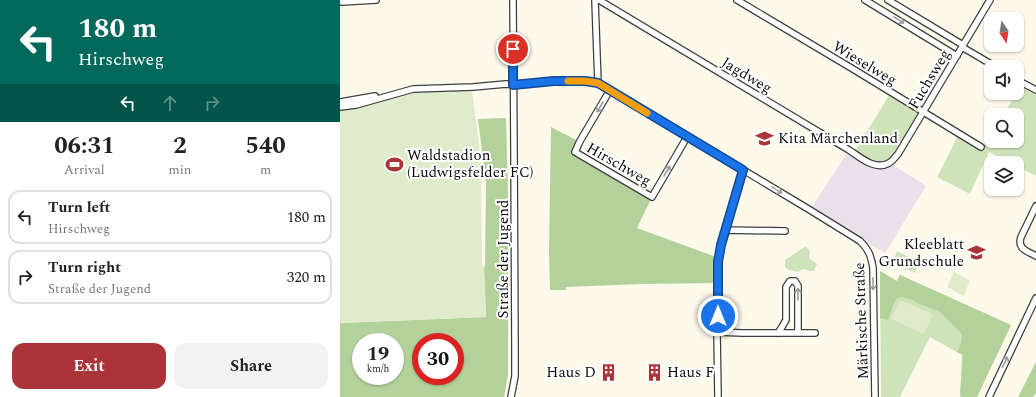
<!DOCTYPE html>
<html lang="en">
<head>
<meta charset="utf-8">
<style>
  body { margin:0; font-family:Spectral,serif; background:#f2f2f2; color:#222; height:100vh; display:flex; flex-direction:column; font-size:15px; white-space:nowrap }
  * { box-sizing:border-box; margin:0 }
  p { font-size:13px; color:#767676 }
  .icon { flex:none; width:22px; height:22px; fill:none; stroke:currentColor; stroke-width:2; stroke-linecap:round; stroke-linejoin:round }
  .map { position:relative; flex:1; overflow:hidden }
  .panel { display:flex; flex-direction:column; background:#fff; width:340px }
  .panel>* { flex:none }
  .top-card { background:#00695c; color:#fff; overflow:hidden }
  .needle { width:26px; rotate:168deg }
  .buttons { position:absolute; left:644px; top:12px; display:grid; gap:8px }
  .buttons a { display:grid; place-items:center; width:40px; height:40px; border-radius:8px; background:#fff; box-shadow:0 1px 3px #0004; font-size:20px }
  .speed { position:absolute; left:12px; top:333px; display:flex; gap:8px; font-size:20px; font-weight:700; text-align:center }
  .speed>* { display:grid; place-content:center; width:52px; height:52px; border-radius:50%; background:#fff; box-shadow:0 1px 3px #0004; line-height:1 }
  .speed small { font-size:10px; font-weight:400 }
  .speed .limit { border:6px solid #d22; background:#fff; color:#111 }
  .pin { position:absolute; display:grid; place-items:center; width:34px; height:34px; color:#fff; margin:-17px; border:2px solid #fff; border-radius:50%; box-shadow:0 1px 4px #0007 }
  .me { position:absolute; width:44px; margin:-22px; rotate:0deg; stroke-linejoin:round; filter:drop-shadow(0 0 3px #0008) }
  .turn { display:flex; align-items:center; gap:14px; height:84px; padding:0 12px; font-size:18px }
  .turn .icon { width:52px; height:52px; stroke-width:2.5 }
  .turn b { display:block; font-size:28px; line-height:34px }
  .lanes { display:flex; align-items:center; height:38px; padding:0 12px; background:#0003; justify-content:center; gap:20px; direction:ltr }
  .lanes .off { opacity:.35 }
  .eta { display:flex; justify-content:space-evenly; align-items:center; height:68px; text-align:center }
  .eta b { font-size:24px; font-weight:700; line-height:28px }
  .action { display:flex; gap:8px; margin-top:auto; padding:8px 12px }
  .action a { flex:1; height:46px; border-radius:12px; background:#ab3438; color:#fff; font-size:16px; font-weight:700; line-height:46px; text-align:center }
  .action a+a { background:#f2f2f2; color:#222 }
  ul { padding:0; list-style:none }
  li { display:flex; align-items:center; gap:12px; height:54px; margin:0 8px 6px; padding:0 4px; border:2px solid #e0e0e0; border-radius:12px }
  li div { flex:1 }
  li b { display:block; font-size:15px }
  li em { font-style:normal }
  main { display:flex; flex:1; min-height:0 }
  .map>svg:first-child { display:block }
  .industrial { fill:#e9e0e9 }
  .green { fill:#cfe3ba }
  .forest { fill:#b3d29b; fill-rule:evenodd }
  .pitch { fill:#e0ebcb }
  .lines { fill:none; stroke-linecap:round; stroke-linejoin:round }
  .street-casing { stroke:#3e3e3e; stroke-width:8 }
  .street { stroke:#fff; stroke-width:5.5 }
  .oneway { stroke:#9d9d9d }
  .route-casing { stroke:#114b97; stroke-width:10 }
  .route { stroke:#1a73e8; stroke-width:7 }
  .slow { stroke:#f59e0b; stroke-width:7 }
  .labels { text-anchor:middle; stroke-width:4; stroke-linejoin:round; paint-order:stroke }
  .street-label { font-size:15px; fill:#0b0b0b; stroke:#fff }
  .poi-label { font-size:15px; fill:#0b0b0b; stroke:#fff; text-anchor:start }
</style>
</head>
<body>
<main>
<section class="panel">
<div class="top-card">
<div class="turn"><svg class="icon" aria-label="left" viewBox="0 0 24 24"><path d="M17 20v-9H6M10 6l-5 5 5 5"/></svg><div><b>180 m</b>Hirschweg</div></div>
<div class="lanes"><svg class="icon" aria-label="left" viewBox="0 0 24 24"><path d="M17 20v-9H6M10 6l-5 5 5 5"/></svg><svg class="icon off" aria-label="ahead" viewBox="0 0 24 24"><path d="M12 20V5M6 11l6-6 6 6"/></svg><svg class="icon off" aria-label="right" viewBox="0 0 24 24"><path d="M7 20v-9h11M14 6l5 5-5 5"/></svg></div>
</div>
<div class="eta">
<div><b>06:31</b><p>Arrival</p></div>
<div><b>2</b><p>min</p></div>
<div><b>540</b><p>m</p></div>
</div>
<ul>
<li><svg class="icon" aria-label="left" viewBox="0 0 24 24"><path d="M17 20v-9H6M10 6l-5 5 5 5"/></svg><div><b>Turn left</b><p>Hirschweg</p></div><em>180 m</em></li>
<li><svg class="icon" aria-label="right" viewBox="0 0 24 24"><path d="M7 20v-9h11M14 6l5 5-5 5"/></svg><div><b>Turn right</b><p>Straße der Jugend</p></div><em>320 m</em></li>
</ul>
<div class="action"><a>Exit</a><a>Share</a></div>
</section>
<div class="map">
<svg width="696" height="397" viewBox="0 0 696 397">
  <rect width="100%" height="100%" fill="#fdfaec"/>
  <path class="industrial" d="M 509,150 L 550,163 L 586,186 L 545,253 L 470,210 Z"/>
  <path class="green" d="M 680,88 L 685,89 L 696,95 L 696,176 L 677,166 L 677,163 L 671,163 L 649,152 L 630,194 L 597,177 L 619,134 L 642,148 L 651,134 L 651,141 L 677,141 L 677,115 L 663,115 Z
    M 551,92 L 583,112 L 550,163 L 543,166 L 514,153 Z
    M 466,246 L 470,252 L 469,258 L 477,264 L 474,271 L 470,271 L 463,269 L 458,272 L 449,270 L 445,267 L 445,260 Z
    M 557,251 L 579,262 L 575,273 L 553,262 Z
    M 540,271 L 557,281 L 560,275 L 671,325 L 637,397 L 620,397 L 622,355 L 590,337 L 560,397 L 541,397 Z"/>
  <path class="forest" d="M 166,118 L 168,193 L 168,374 L 164,397 L 0,397 L 0,323 L 146,317 L 144,267 L 145,266 L 146,183 L 138,119 ZM 21,342 L 55,342 L 55,376 L 21,376 ZM 81,342 L 115,342 L 115,376 L 81,376 Z
    M 211,127 L 238,141 L 233,153 L 311,199 L 297,228 L 379,258 L 378,283 L 302,284 L 226,287 L 226,290 L 210,290 L 209,253 Z
    M 540,271 L 557,281 L 560,275 L 671,325 L 637,397 L 623,397 L 620,395 L 623,355 L 617,352 C 621,346 622,341 622,334 L 599,311 L 579,304 L 572,300 L 563,297 L 557,298 L 554,304 L 548,320 L 540,318 Z
    M 696,362 L 696,393 L 693,397 L 678,397 Z"/>
  <path class="pitch" d="M 132,90 L 141,159 L 142,266 L 144,267 L 146,317 L 0,323 L 0,110 L 15,108 L 74,93 Z
    M 614,272 L 630,280 L 624,296 L 607,287 Z
    M 560,300 L 593,314 L 584,334 L 551,319 Z"/>
  <g class="lines">
    <defs>
      <path id="street" d="M 255,0 L 258,83
        M 259,0 L 509,150 C 520,157 535,171 549,163 C 553,161 555,157 558,154 L 650,0
        M 397,0 L 513,69 L 641,147
        M 525,0 L 617,56
        M 548,0 L 623,45
        M 2,2 L 36,0
        M 622,47 L 656,67
        M 677,80 L 696,90
        M 270,90 L 240,141 L 235,152 L 312,197 L 347,137
        M 0,102 L 35,96
        M 0,107 L 16,105 L 73,89 L 133,87 L 166,84 L 177,85 L 214,81 L 245,81 L 258,83 L 470,210 L 520,241 C 529,250 531,256 533,268 L 535,397
        M 696,206 L 681,237 C 677,249 687,251 696,256
        M 385,230 L 445,231
        M 377,332 L 402,333 L 475,333
        M 438,333 L 442,327 L 446,320 L 446,287 L 450,281 L 455,281 L 458,286 L 458,333
        M 171,397 L 175,376 L 175,347 L 174,150 L 173,0
        M 378,397 L 377,332 L 378,262 L 381,245 L 403,170
        M 649,397 L 696,298"/>
    </defs>
    <use href="#street" class="street-casing"/>
    <use href="#street" class="street"/>
  </g>
  <defs><path id="oneway-shaft" d="M-6 0H5M1.5-3L5.5 0L1.5 3" fill="none" stroke-width="1.6" stroke-linecap="round" stroke-linejoin="round"/></defs>
  <g class="oneway">
    <use href="#oneway-shaft" transform="translate(559 20) rotate(31)"/>
    <use href="#oneway-shaft" transform="translate(260 107) rotate(120)"/>
    <use href="#oneway-shaft" transform="translate(327 171) rotate(-59)"/>
    <use href="#oneway-shaft" transform="translate(437 190) rotate(31)"/>
    <use href="#oneway-shaft" transform="translate(533 284) rotate(89)"/>
    <use href="#oneway-shaft" transform="translate(458 294) rotate(-90)"/>
    <use href="#oneway-shaft" transform="translate(665 362) rotate(-64)"/>
  </g>
  <g class="lines">
    <defs>
      <path id="route" d="M 173,49 L 173,85 L 214,81 L 245,81 L 258,83 L 403,170 L 381,245 L 378,262 L 378,316"/>
    </defs>
    <use href="#route" class="route-casing"/>
    <use href="#route" class="route"/>
    <path class="slow" d="M 228,81 L 245,81 L 258,83 L 307,113"/>
  </g>
  <defs>
    <symbol id="school-bare" viewBox="-9 -9 18 18"><path d="M0-5L7-2L0 1L-7-2ZM-4 1L0 2.5L4 1V4Q0 6-4 4Z" fill="#ab3438" stroke="#fff" stroke-width="2.5" paint-order="stroke"/></symbol>
    <symbol id="stadium-bare" viewBox="-9 -9 18 18"><path d="M0-5a6.5 5 0 1 0 0 10a6.5 5 0 1 0 0-10ZM-3.5-1.8h7v3.6h-7Z" fill="#ab3438" stroke="#fff" stroke-width="2.5" paint-order="stroke"/></symbol>
    <symbol id="building-bare" viewBox="-9 -9 18 18"><path d="M-4-6H4V6H1V3H-1V6H-4ZM-2.5-4.3h1.7v1.8h-1.7ZM.8-4.3h1.7v1.8H.8ZM-2.5-1h1.7V.8h-1.7ZM.8-1h1.7V.8H.8Z" fill="#ab3438" stroke="#fff" stroke-width="2.5" paint-order="stroke"/></symbol>
  </defs>
  <g fill-rule="evenodd">
    <use href="#school-bare" x="412" y="126" width="25" height="25"/>
    <use href="#stadium-bare" x="42" y="152" width="25" height="25"/>
    <use href="#school-bare" x="624" y="240" width="25" height="25"/>
    <use href="#building-bare" x="256" y="360" width="25" height="25"/>
    <use href="#building-bare" x="302" y="360" width="25" height="25"/>
  </g>
  <g class="labels">
    <g class="street-label">
      <text transform="translate(525 63) rotate(31)" y="5">Wieselweg</text>
      <text transform="translate(407 75) rotate(31)" y="5">Jagdweg</text>
      <text transform="translate(589 79) rotate(-59)" y="5">Fuchsweg</text>
      <text transform="translate(279 164) rotate(30)" y="5">Hirschweg</text>
      <text transform="translate(163 259) rotate(-90)" y="5">Straße der Jugend</text>
      <text transform="translate(521 321) rotate(-92)" y="5">Märkische Straße</text>
    </g>
    <g class="poi-label">
      <text x="438" y="143">Kita Märchenland</text>
      <text x="67" y="160">Waldstadion<tspan x="67" dy="17">(Ludwigsfelder FC)</tspan></text>
      <text x="624" y="249" text-anchor="end">Kleeblatt<tspan x="624" dy="17">Grundschule</tspan></text>
      <text x="256" y="377" text-anchor="end">Haus D</text>
      <text x="327" y="377">Haus F</text>
    </g>
  </g>
</svg>
<div class="buttons">
<a><svg class="needle" viewBox="-14 -14 28 28"><path d="M0-13l5 13h-10z" fill="#e53935"/><path d="M0 13l5-13h-10z" fill="#767676"/></svg></a>
<a><svg class="icon" aria-label="sound" viewBox="0 0 24 24"><path d="M4 9h4l5-4v14l-5-4H4zM17 9q2 3 0 6"/></svg></a>
<a><svg class="icon" aria-label="search" viewBox="0 0 24 24"><circle cx="10" cy="10" r="6"/><path d="M15 15l6 6"/></svg></a>
<a><svg class="icon" aria-label="layers" viewBox="0 0 24 24"><path d="M12 4l9 5-9 5-9-5zM3 14l9 5 9-5"/></svg></a>
</div>
<div class="speed"><div>19<small>km/h</small></div><div class="limit">30</div></div>
<div class="pin" style="left:173px;top:49px;background:#d93025"><svg class="icon" aria-label="arrive" viewBox="0 0 24 24"><path d="M6 21V4h12l-3 4 3 4H6"/></svg></div>
<svg class="me" style="left:378px;top:316px" viewBox="-20 -20 40 40"><circle r="17" fill="#1a73e8" stroke="#fff" stroke-width="3"/><path d="M0-11L8 9 0 5-8 9z" fill="#fff"/></svg>
</div>
</main>
</body>
</html>
